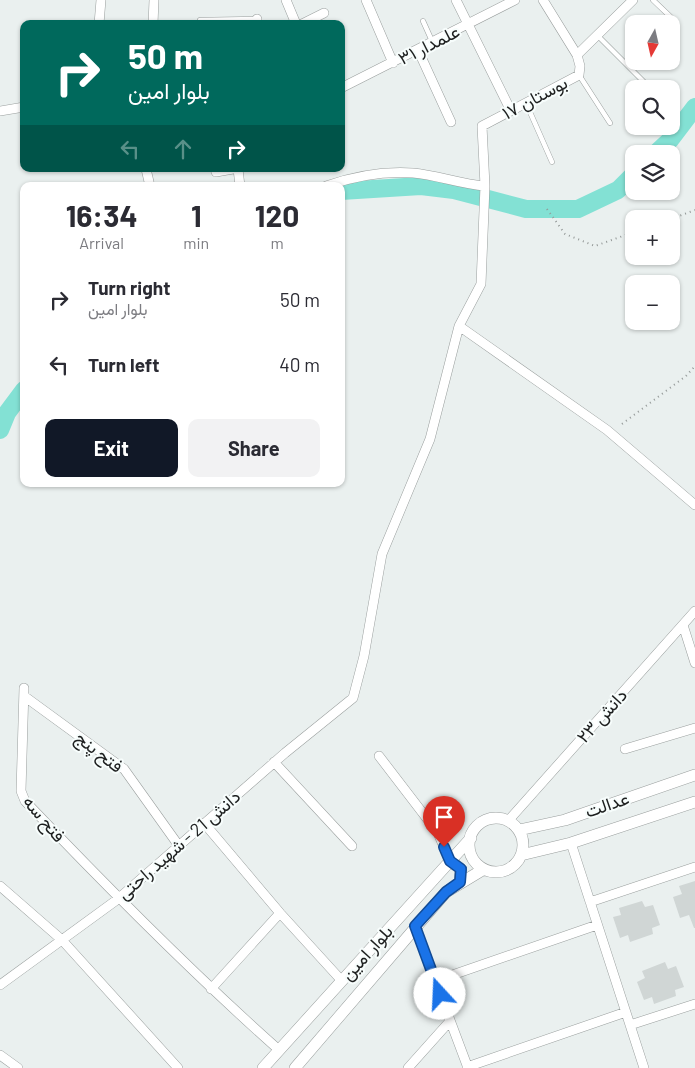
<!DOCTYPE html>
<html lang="en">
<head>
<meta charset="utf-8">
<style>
  body { margin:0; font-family:Barlow,Vazirmatn,sans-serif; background:#f2f2f3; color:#2b2b33; height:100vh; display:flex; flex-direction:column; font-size:19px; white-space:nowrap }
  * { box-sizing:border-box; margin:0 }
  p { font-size:16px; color:#7c7c81 }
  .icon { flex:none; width:28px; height:28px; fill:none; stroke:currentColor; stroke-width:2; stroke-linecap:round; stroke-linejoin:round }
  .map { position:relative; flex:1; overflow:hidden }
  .panel { position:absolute; left:20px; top:182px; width:325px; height:305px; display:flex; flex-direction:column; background:#fff; border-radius:10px; box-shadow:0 1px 4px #0004 }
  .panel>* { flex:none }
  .top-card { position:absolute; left:20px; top:20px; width:325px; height:152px; border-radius:10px; box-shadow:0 1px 4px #0004; background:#00695c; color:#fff; overflow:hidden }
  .needle { width:32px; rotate:188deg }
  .buttons { position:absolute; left:625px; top:15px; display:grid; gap:10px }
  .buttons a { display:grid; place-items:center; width:55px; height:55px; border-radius:10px; background:#fff; box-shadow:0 1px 4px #0004; font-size:25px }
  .pin { position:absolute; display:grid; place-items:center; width:42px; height:42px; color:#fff; margin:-51px -21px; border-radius:50% 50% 50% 0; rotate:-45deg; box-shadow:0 0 5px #0007 }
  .pin .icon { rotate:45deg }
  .me { position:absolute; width:55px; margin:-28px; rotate:340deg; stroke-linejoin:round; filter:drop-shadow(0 0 4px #0008) }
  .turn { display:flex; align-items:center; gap:18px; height:105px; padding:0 25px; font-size:22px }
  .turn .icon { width:65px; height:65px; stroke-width:2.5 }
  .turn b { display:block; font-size:35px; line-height:42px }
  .lanes { display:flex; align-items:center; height:48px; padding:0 25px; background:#0003; justify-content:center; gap:25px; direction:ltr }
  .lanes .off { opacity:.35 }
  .eta { display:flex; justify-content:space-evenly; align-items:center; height:85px; text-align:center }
  .eta b { font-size:30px; font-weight:700; line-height:35px }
  .button { display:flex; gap:10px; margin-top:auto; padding:10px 25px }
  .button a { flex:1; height:58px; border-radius:10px; background:#111827; color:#fff; font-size:20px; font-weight:700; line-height:58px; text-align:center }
  .button a+a { background:#f2f2f3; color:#2b2b33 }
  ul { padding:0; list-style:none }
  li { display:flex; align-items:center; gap:15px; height:65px; padding:0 25px }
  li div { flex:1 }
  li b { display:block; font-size:19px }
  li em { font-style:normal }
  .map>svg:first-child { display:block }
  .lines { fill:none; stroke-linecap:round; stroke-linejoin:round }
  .river { stroke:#83e1d4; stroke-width:18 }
  .building { fill:#d0d6d5 }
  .service-casing { stroke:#9a9f9e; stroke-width:5.5 }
  .minor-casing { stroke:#9a9f9e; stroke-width:10 }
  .tertiary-casing { stroke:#9a9f9e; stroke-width:12 }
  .path { stroke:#939897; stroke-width:2; stroke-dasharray:1 4; stroke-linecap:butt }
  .service { stroke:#fff; stroke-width:4.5 }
  .minor { stroke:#fff; stroke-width:9 }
  .tertiary { stroke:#fff; stroke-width:11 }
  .route-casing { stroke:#114b97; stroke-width:12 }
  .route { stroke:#1a73e8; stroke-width:9 }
  .labels { text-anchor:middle; stroke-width:4; stroke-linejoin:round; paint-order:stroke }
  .street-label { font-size:18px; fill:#1d1f1f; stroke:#f7fdfc }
</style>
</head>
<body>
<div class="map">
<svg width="695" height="1068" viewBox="0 0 695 1068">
  <rect width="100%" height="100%" fill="#eaf0ef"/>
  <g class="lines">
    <path class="river" d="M 655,154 L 670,140 L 695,107
      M 341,191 L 421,186 L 454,190 L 526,209 L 578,209 L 618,190 L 634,174
      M 0,430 L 7,413 L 24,390"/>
  </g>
  <path class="building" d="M 695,881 L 695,928 L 694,928 L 689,915 L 680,918 L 673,897 L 682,894 L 679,886 Z
    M 642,901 L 645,907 L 653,905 L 660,925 L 652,928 L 653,934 L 630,942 L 628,935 L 620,938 L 613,917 L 621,915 L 619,908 Z
    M 665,962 L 668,969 L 676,966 L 684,987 L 675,990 L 676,996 L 654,1004 L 652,997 L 644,1000 L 637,982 L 645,978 L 642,971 Z"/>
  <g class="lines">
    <defs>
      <path id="service" d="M 653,0 L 676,22
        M 200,20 L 257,19
        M 423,21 L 432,41
        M 598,36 L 651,89
        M 579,75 L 610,123
        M 526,103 L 552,162"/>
      <path id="minor" d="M 286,0 L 296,24
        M 366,0 L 393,63
        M 456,0 L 511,111
        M 543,0 L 577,55
        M 99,24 L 101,0
        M 153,24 L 154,0
        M 256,24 L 257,19
        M 302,24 L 324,13
        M 418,50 L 451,122
        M 341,88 L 515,0
        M 0,111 L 24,107
        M 146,169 L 150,186
        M 215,169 L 216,172 L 233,169
        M 238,169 L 240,186
        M 326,186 C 352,177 384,171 413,173 C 437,175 460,184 485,186
        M 459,326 L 607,430 L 695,505
        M 683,625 L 695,663
        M 24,688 L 21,791 L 25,801 C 107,887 190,971 279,1050
        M 24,696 L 124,769 L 179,846
        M 625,749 L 695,728
        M 379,756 L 438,833 L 450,861
        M 274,762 L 352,846
        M 508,821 L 695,611
        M 204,823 L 280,913
        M 571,843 L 644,1068
        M 0,886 L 62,940 L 178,1068
        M 590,902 L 695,867
        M 415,927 L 468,1068
        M 435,981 L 597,925
        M 0,985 L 118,899 L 285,753 L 353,698 L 364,656 L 382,554 L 430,439 L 459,326 L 481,284 L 485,186 L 482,126 L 579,75 L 580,66 L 577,55 L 633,0
        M 211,989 L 280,913 L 342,981
        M 630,1025 L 695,1004
        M 0,1055 L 18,1068
        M 467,1067 L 626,1012
        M 408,1068 L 450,1021"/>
      <path id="tertiary" d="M469 845a27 27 0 1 1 54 0a27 27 0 1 1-54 0Z
        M 519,830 L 565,820 L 695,775
        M 521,855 L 571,843 L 695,802
        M 450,861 L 461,869 L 460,882
        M 263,1068 L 471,838
        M 295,1068 L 446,892 L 484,869"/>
    </defs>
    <use href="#service" class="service-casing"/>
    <use href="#minor" class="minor-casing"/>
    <use href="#tertiary" class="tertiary-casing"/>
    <path class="path" d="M 547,209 L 565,234 L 595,246 L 634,232
      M 671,219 L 695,210
      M 622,424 L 686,376 L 695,366"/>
    <use href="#service" class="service"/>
    <use href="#minor" class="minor"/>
    <use href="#tertiary" class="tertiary"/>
  </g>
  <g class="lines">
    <defs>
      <path id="route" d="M 440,994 L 415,926 L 446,892 L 460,882 L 461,869 L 450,861 L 444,847"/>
    </defs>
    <use href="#route" class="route-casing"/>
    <use href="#route" class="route"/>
  </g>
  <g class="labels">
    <g class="street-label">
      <text transform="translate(429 45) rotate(-27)" y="6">علمدار ۳۱</text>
      <text transform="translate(535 98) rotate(-28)" y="6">بوستان ۱۷</text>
      <text transform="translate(602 716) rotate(-48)" y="6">دانش ۲۳</text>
      <text transform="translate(99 752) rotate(38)" y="6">فتح پنج</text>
      <text transform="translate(607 805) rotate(-19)" y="6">عدالت</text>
      <text transform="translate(44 819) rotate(50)" y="6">فتح سه</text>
      <text transform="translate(179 845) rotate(-41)" y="6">دانش 21 - شهید راحتی</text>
      <text transform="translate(367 953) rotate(-48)" y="6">بلوار امین</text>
    </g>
  </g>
</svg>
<div class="buttons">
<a><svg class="needle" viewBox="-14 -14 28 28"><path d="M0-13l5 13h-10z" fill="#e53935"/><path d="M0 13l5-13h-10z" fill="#7c7c81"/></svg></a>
<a><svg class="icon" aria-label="search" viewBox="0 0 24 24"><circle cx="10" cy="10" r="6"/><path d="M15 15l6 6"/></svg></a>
<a><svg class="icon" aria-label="layers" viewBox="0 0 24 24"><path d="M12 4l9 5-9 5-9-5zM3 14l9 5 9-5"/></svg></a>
<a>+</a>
<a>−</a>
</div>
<div class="pin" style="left:444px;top:847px;background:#d93025"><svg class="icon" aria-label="arrive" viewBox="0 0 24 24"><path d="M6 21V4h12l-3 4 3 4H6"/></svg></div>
<svg class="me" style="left:440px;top:994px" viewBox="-20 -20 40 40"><circle r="19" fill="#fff"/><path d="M0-13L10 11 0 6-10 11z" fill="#1a73e8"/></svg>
<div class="top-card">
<div class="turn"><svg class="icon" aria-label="right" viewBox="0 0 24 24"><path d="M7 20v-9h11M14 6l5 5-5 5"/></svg><div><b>50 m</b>بلوار امین</div></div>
<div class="lanes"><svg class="icon off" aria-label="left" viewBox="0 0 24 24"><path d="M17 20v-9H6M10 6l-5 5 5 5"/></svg><svg class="icon off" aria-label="ahead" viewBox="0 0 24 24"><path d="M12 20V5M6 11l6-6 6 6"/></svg><svg class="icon" aria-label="right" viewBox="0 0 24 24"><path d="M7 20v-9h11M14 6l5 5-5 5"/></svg></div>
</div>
<section class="panel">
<div class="eta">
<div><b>16:34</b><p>Arrival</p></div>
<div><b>1</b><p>min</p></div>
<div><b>120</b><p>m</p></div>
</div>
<ul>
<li><svg class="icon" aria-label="right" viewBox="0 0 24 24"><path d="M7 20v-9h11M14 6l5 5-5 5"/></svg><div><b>Turn right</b><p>بلوار امین</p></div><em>50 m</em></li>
<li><svg class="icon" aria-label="left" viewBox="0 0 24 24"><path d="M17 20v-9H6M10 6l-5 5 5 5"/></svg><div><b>Turn left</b></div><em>40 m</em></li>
</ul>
<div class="button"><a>Exit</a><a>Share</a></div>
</section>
</div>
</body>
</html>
